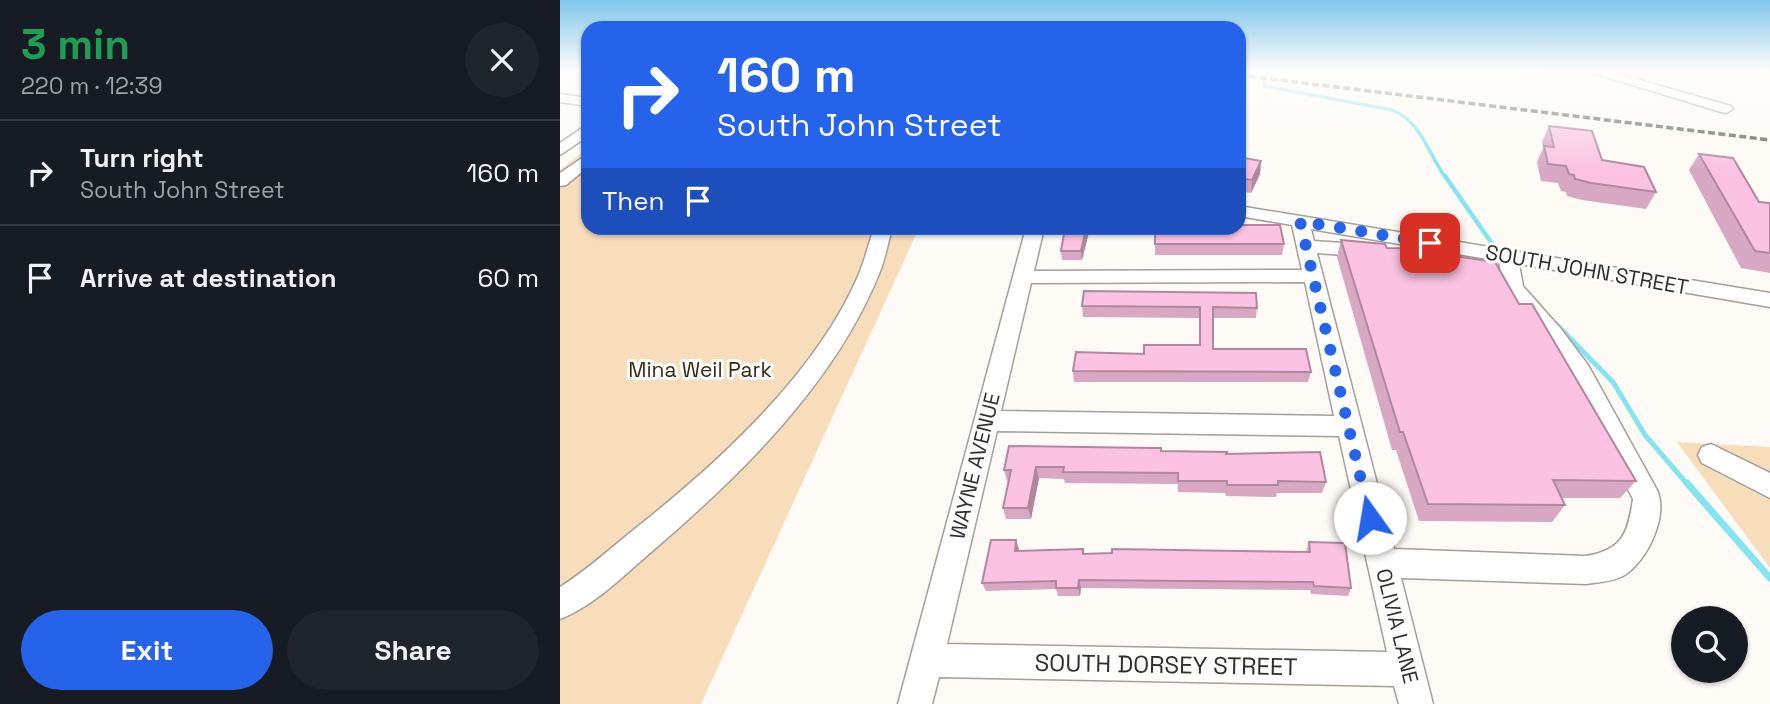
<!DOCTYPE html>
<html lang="en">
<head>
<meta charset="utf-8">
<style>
  body { margin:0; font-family:"Space Grotesk",sans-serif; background:#20242c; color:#f1f3f6; height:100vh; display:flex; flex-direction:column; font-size:26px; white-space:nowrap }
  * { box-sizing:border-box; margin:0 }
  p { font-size:23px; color:#9ea1a6 }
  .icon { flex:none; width:38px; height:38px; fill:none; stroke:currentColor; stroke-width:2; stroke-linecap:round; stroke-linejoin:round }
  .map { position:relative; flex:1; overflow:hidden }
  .side { display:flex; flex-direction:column; background:#171b24; width:560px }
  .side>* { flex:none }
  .top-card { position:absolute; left:21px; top:21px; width:665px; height:214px; border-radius:21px; box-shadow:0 2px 5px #0004; background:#2563eb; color:#fff; overflow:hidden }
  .buttons { position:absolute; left:1111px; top:606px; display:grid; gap:14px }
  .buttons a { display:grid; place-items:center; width:77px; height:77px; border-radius:50%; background:#171b24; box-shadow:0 2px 5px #0004; font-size:35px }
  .pin { position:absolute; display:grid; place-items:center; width:60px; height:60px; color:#fff; margin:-30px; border-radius:14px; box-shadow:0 4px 10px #0006 }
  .me { position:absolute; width:77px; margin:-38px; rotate:347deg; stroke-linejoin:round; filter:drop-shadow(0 0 5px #0008) }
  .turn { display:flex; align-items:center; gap:24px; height:147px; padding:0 21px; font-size:32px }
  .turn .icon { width:91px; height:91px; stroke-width:2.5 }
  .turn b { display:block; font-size:49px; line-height:60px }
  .then { display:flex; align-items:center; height:66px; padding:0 21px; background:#0003; gap:14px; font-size:26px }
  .round { display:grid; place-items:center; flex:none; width:74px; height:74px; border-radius:37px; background:#20242c }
  .summary { display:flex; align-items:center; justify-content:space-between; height:119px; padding:0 21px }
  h1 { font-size:42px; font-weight:800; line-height:52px; color:#1e9e55 }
  .button { display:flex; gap:14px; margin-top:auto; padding:14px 21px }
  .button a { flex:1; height:80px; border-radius:42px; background:#2563eb; color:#fff; font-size:28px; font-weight:800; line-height:80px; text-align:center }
  .button a+a { background:#20242c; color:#f1f3f6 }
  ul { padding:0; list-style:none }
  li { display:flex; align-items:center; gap:21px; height:105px; padding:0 21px; border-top:2px solid #363941 }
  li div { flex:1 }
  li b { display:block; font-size:26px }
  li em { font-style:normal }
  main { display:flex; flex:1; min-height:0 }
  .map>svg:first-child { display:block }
  .green { fill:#f8ddbb }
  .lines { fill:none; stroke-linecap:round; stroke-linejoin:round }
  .stream-far3 { stroke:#84e4f2; stroke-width:3.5 }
  .stream-far2 { stroke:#84e4f2; stroke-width:4.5 }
  .stream-far1 { stroke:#84e4f2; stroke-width:5 }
  .stream { stroke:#84e4f2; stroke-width:7 }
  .minor-casing { stroke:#a49f97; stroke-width:3 }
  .minor { fill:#fff; fill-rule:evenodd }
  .rail { stroke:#5b5855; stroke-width:3.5; stroke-dasharray:7 3.5; stroke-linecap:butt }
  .wall { fill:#d8a8c2 }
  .shaded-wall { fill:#b0889e }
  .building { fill:#fbc3e1; stroke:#b0889e; stroke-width:2 }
  .route { stroke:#2563eb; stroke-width:12; stroke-dasharray:0 21.6 }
  .labels { text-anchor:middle; stroke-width:6; stroke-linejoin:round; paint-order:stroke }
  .street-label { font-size:21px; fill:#312f2c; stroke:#fff }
  .park-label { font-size:21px; fill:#3a280d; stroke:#fff }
  .near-street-label { font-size:24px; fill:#312f2c; stroke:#fff }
</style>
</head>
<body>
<main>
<section class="side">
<div class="summary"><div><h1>3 min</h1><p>220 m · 12:39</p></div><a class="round"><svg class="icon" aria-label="close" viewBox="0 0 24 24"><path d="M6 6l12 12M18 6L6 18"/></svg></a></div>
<ul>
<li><svg class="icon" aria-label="right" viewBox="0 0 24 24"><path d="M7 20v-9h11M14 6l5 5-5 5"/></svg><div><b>Turn right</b><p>South John Street</p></div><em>160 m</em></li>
<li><svg class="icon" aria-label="arrive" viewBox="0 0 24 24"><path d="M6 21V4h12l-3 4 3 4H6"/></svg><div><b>Arrive at destination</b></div><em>60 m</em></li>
</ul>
<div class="button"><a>Exit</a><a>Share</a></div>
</section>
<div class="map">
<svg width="1210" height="704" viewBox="0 0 1210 704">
  <rect width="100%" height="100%" fill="#fefbf6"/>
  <path class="green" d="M 28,148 L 28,228 L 359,228 L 141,704 L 0,704 L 0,170 Z
    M 1117,442 L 1210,447 L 1210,568 Z"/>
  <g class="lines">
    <path class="stream-far3" d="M 703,72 L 705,86 L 832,110 C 862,122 868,154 886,178"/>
    <path class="stream-far2" d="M 885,176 L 933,245"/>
    <path class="stream-far1" d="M 996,324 L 1053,382 L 1085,435 L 1128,485"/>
    <path class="stream" d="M 1127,483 L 1210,578"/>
    <defs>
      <path id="minor" d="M 1030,72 L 1051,72 L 1171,106 L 1173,109 L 1166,113 L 1161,112 Z
        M 0,94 L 28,98 L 28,106 L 0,102 Z
        M 28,124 L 28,136 L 0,155 L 0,143 Z
        M 28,154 L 28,167 L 6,185 L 0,186 L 0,173 Z
        M 679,206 L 1210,293 L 1210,307 L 959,264 L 963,286 L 1001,329 L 1028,365 L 1097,490 C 1109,516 1087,562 1063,576 C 1052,582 1038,582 1026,584 L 841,578 L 873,704 L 839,704 L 834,686 L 379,677 L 372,704 L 338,704 L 466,228 L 484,228 L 474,271 L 742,270 L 732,225 L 679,216 ZM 751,229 L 939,261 L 943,288 L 1010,375 L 1073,499 C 1068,534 1062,550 1026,556 L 834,549 L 757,253 L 811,257 L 821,251 L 811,245 L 754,241 ZM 745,282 L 774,416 L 441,411 L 471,283 ZM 437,431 L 779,436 L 827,652 L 387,644 Z
        M 314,228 L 332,228 C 328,243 325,260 319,274 C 274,385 179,477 90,553 C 62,577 35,605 0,619 L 0,587 C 27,570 51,548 76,528 C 159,462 257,373 299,274 C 305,259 309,243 314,228 Z
        M 1151,444 L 1210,473 L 1210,498 L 1142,463 L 1138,455 L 1142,447 Z"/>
    </defs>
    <use href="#minor" class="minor-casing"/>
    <use href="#minor" class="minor"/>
    <path class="rail" d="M 679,75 L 1210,140"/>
  </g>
  <path class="wall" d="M 989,126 L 1042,160 L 1096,192 L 1086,209 L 1022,200 L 1007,196 L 1006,192 L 1001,191 L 998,183 L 981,181 L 977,162 L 983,148 L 982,142 Z
    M 1139,154 L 1199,202 L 1210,203 L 1210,273 L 1181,268 L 1129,170 Z
    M 679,157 L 701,161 L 700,174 L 691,193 L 679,191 Z
    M 505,228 L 530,228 L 522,260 L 502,260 L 501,251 Z
    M 595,228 L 724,244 L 722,255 L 595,255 Z
    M 781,240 L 827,248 L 895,256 L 959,304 L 1076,481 L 1060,498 L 1002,498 L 1005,505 L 992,522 L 859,521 L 836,450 L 832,450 L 777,257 Z
    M 522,306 L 697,308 L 696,318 L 653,318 L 653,349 L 751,372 L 748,382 L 514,382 L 513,371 L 584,354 L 639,345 L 639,318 L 523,317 Z
    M 601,451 L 666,454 L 766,482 L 762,493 L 717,493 L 716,497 L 666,496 L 665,493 L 618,492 L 618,484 L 505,483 L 504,479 L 479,478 L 471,519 L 446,519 L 443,508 L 448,481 L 447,481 L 444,470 Z
    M 749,542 L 791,588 L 788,596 L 751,594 L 750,590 L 531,588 L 521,588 L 520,596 L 498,596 L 496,589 L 426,591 L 422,583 L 459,549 L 459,551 L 524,554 L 746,552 Z"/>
  <path class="shaded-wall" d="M 701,161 L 700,174 L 691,193 L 692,180 Z
    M 526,228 L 530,228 L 522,260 L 521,251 Z
    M 476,467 L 479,478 L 471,519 L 468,508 Z
    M 456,540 L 459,549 L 457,560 L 455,551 Z
    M 519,580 L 521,588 L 520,596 L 518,588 Z"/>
  <path class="building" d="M 989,126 L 1032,131 L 1042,160 L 1084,167 L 1096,192 L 1031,183 L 1015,179 L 1014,175 L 1009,174 L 1006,166 L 988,164 L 984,146 L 994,147 Z
    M 1139,154 L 1173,158 L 1199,202 L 1210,203 L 1210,253 L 1195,251 Z
    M 679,157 L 701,161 L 692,180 L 679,178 Z
    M 679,225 L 720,225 L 724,244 L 595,244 L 595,228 L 679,228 Z
    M 505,228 L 526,228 L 521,251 L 501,251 Z
    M 781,240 L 825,244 L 827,248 L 872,249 L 893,253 L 895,256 L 935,262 L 959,304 L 972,304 L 1076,481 L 993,480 L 1005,505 L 868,504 L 843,432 L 840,432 Z
    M 524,291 L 696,293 L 697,308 L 653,307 L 653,349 L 746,349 L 751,372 L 513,371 L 516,352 L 584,354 L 584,345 L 640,345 L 640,307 L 522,306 Z
    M 449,446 L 592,448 L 601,448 L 601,451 L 667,452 L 666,454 L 760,452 L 766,482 L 718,481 L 718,485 L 667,485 L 667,481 L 618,481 L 618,473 L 503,472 L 504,467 L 476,467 L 468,508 L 443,508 L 451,470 L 444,470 Z
    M 431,540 L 456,540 L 455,551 L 523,549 L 523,554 L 552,553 L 552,549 L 750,552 L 749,542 L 785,543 L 791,588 L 754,586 L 753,582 L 519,580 L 518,588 L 496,588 L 496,581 L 422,583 Z"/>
  <linearGradient id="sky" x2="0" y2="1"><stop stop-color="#80c7ec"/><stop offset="0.42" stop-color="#fffdfb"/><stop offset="1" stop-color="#fffdfb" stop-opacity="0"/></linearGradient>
  <rect width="1210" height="170" fill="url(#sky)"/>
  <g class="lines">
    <path class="route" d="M 810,518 L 740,221 L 870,243"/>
  </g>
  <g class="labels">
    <g class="street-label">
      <text transform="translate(1027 270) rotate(10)" y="7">SOUTH JOHN STREET</text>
      <text transform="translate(415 466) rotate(-76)" y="7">WAYNE AVENUE</text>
      <text transform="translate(837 626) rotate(76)" y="7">OLIVIA LANE</text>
    </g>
    <g class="park-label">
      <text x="140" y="377">Mina Weil Park</text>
    </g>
    <g class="near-street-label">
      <text transform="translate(606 665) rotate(1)" y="8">SOUTH DORSEY STREET</text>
    </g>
  </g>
</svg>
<div class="buttons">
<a><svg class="icon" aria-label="search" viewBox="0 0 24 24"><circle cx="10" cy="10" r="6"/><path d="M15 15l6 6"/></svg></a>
</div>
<div class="pin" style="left:870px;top:243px;background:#d93025"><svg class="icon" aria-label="arrive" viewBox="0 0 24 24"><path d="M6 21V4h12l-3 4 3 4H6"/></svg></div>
<svg class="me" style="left:810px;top:518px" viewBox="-20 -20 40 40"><circle r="19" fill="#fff"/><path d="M0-13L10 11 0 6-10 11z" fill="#2563eb"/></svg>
<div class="top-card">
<div class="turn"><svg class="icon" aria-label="right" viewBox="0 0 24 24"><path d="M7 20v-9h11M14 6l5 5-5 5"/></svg><div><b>160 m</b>South John Street</div></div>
<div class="then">Then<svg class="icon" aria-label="arrive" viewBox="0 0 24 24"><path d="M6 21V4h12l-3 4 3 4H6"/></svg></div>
</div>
</div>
</main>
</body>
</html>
